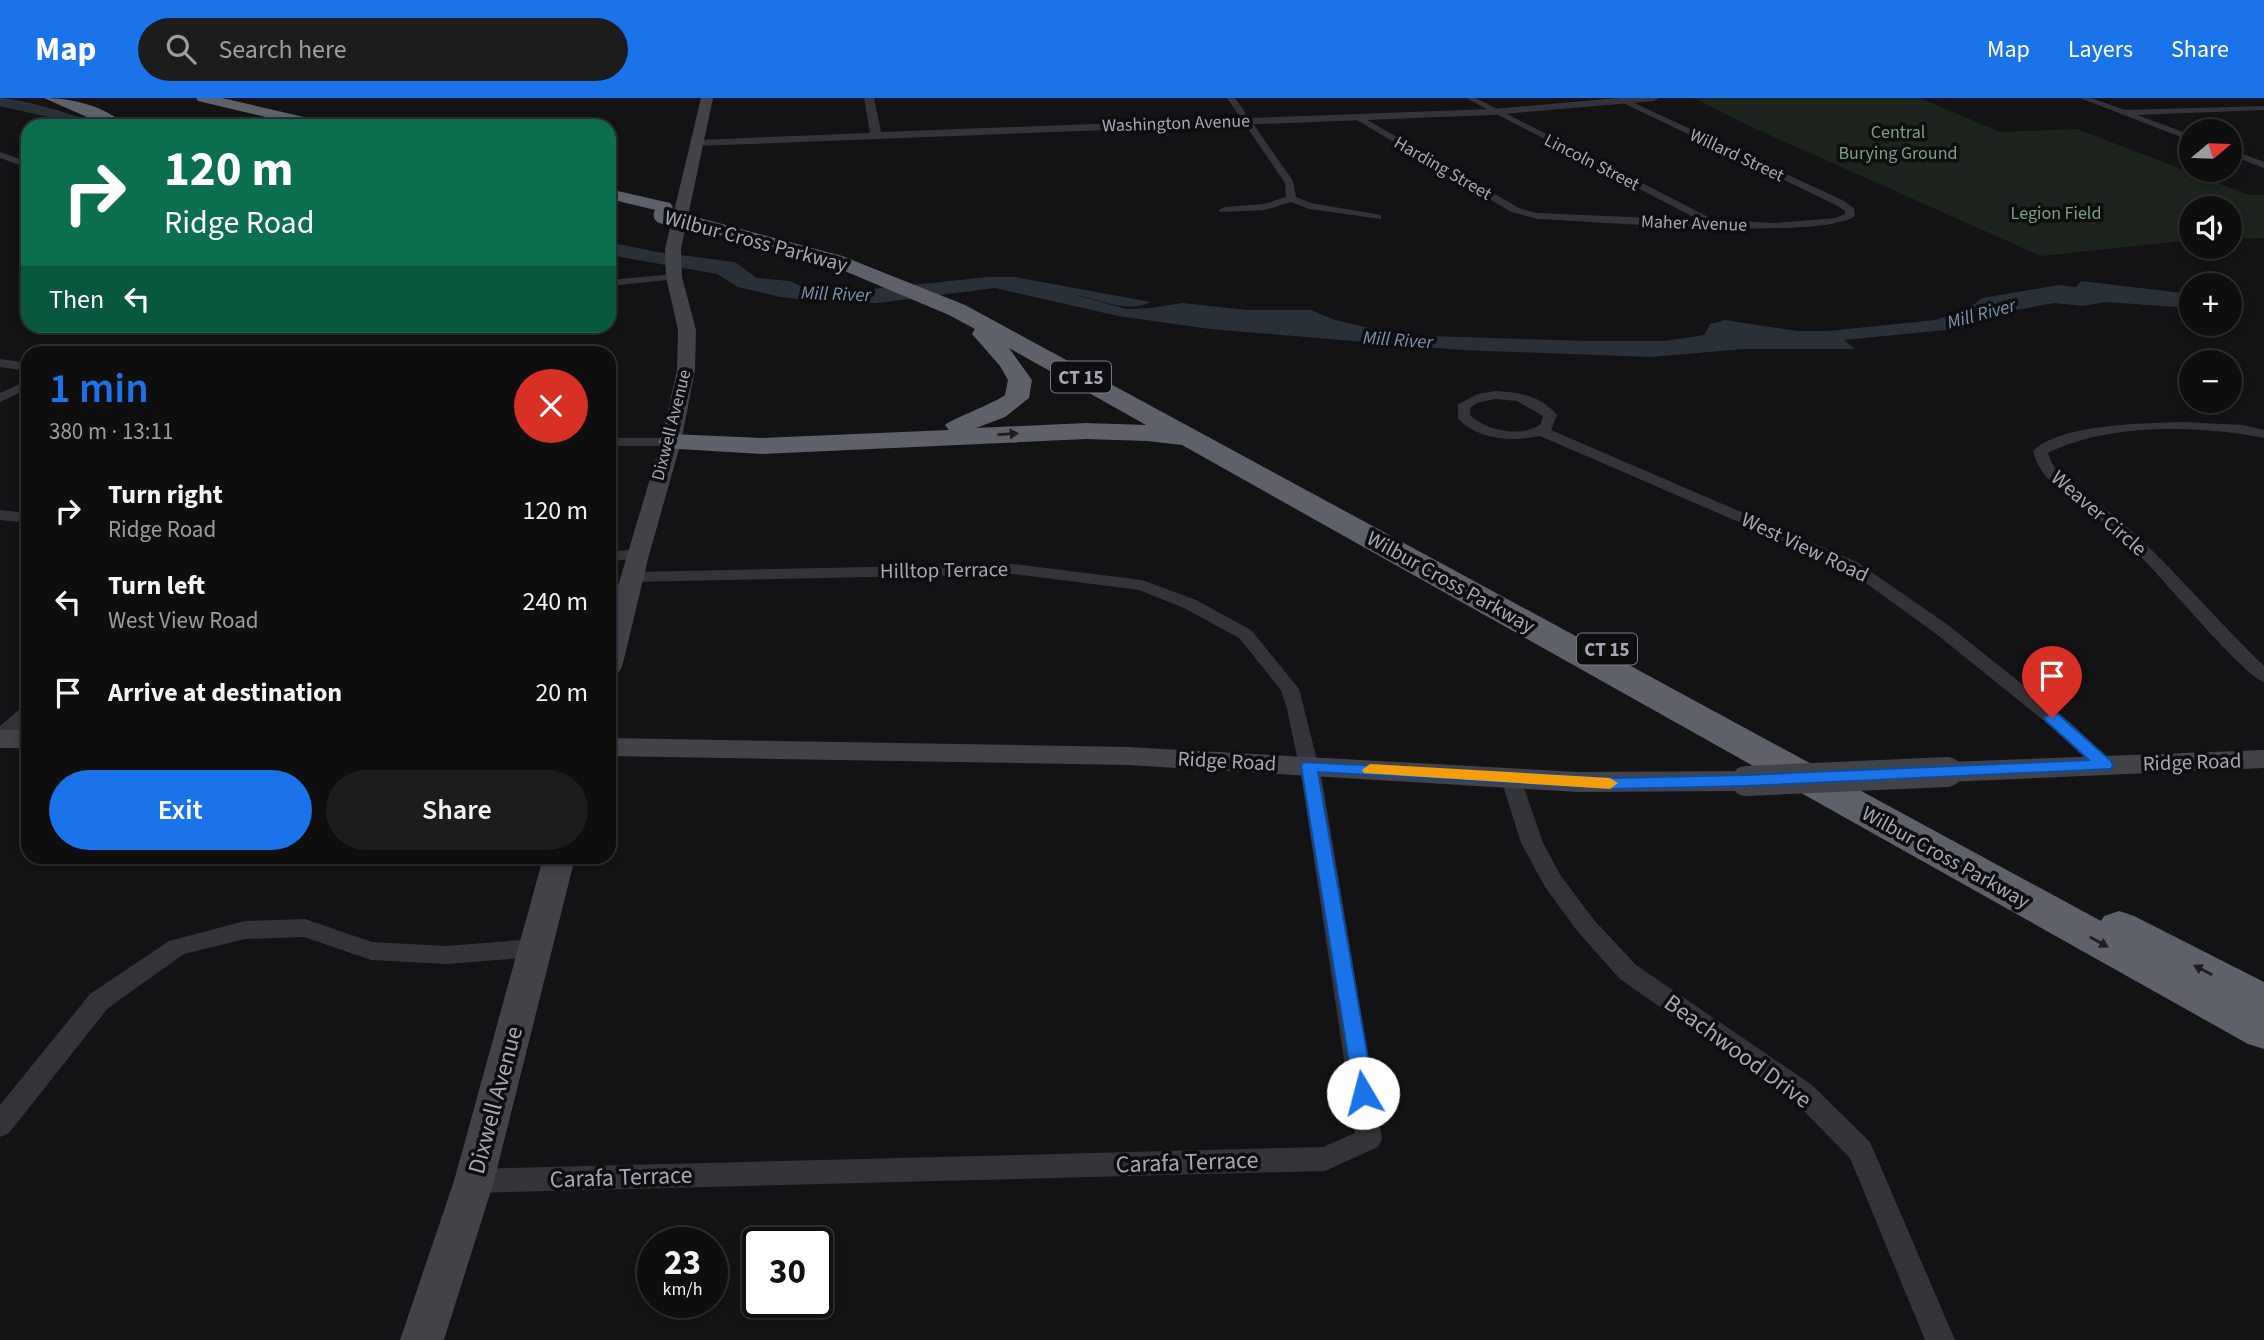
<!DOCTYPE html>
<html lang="en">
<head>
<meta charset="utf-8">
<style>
  body { margin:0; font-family:"Source Sans 3",sans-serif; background:#1c1c1d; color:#f1f3f6; height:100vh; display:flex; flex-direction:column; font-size:26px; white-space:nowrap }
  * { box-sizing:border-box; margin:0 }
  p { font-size:23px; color:#9b9c9e }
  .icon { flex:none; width:38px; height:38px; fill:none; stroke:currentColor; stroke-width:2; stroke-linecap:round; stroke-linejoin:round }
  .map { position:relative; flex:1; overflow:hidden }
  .details { position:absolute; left:21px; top:248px; width:595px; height:518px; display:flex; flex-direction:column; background:#0e0e0f; border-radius:21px; box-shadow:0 4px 10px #0003,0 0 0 2px #2e2e2f }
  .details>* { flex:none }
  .banner { position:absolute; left:21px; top:21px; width:595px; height:214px; border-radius:21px; box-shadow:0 4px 10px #0003,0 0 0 2px #2e2e2f; background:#0b6e4f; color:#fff; overflow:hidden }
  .needle { width:46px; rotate:71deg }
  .controls { position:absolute; left:2179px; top:21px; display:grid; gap:14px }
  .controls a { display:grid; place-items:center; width:63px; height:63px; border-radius:50%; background:#0e0e0f; box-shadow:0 4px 10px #0003,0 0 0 2px #2e2e2f; font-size:35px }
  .speed { position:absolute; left:637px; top:1129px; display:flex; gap:14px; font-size:35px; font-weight:700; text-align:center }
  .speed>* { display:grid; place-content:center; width:91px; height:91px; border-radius:50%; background:#0e0e0f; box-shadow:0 4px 10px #0003,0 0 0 2px #2e2e2f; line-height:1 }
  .speed small { font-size:18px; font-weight:400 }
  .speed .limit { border:4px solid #111; border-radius:10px; background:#fff; color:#111 }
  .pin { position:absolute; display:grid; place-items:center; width:60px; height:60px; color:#fff; margin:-72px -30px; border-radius:50% 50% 50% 0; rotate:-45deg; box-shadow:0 0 7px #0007 }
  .pin .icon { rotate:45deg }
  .me { position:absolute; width:77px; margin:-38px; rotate:352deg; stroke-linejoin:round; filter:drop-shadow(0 0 5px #0008) }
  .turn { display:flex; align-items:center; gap:24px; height:147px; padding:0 28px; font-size:32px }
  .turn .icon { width:91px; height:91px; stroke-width:2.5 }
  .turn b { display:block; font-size:49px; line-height:60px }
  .then { display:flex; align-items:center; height:66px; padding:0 28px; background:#0003; gap:14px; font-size:26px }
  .round { display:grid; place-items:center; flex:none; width:74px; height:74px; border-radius:37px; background:#1c1c1d }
  .overview { display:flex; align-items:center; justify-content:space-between; height:119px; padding:0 28px }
  h1 { font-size:42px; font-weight:600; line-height:52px; color:#1a73e8 }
  .button { display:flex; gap:14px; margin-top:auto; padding:14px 28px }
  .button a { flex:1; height:80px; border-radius:42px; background:#1a73e8; color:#fff; font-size:28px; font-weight:600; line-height:80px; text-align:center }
  .button a+a { background:#1c1c1d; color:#f1f3f6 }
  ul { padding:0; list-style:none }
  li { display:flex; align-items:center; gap:21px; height:91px; padding:0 28px }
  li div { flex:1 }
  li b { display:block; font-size:26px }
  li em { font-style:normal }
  header { display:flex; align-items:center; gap:42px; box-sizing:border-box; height:98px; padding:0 35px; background:#1a73e8; color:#fff }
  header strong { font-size:33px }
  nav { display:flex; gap:38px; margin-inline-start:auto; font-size:24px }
  .search { width:490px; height:63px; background:#1c1c1d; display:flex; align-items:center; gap:18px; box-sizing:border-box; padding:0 24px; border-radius:38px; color:#9b9c9e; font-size:26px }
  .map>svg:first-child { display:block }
  .green { fill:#1d241e }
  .water { fill:#293038 }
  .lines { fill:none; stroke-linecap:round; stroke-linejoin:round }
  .minor { fill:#333439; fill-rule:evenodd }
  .tertiary { fill:#333439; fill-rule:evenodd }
  .secondary { fill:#414349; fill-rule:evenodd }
  .motorway { fill:#5f616a; fill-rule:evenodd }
  .secondary-bridge { stroke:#414349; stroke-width:30 }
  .motorway-bridge { stroke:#5f616a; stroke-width:17 }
  .oneway { fill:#1e1e21 }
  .route { fill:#1a73e8; stroke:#114b97; stroke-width:2 }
  .slow { fill:#f59e0b }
  .labels { text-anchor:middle; stroke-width:7; stroke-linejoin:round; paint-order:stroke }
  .far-street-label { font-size:18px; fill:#a4a7b5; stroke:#0e0d0f }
  .far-park-label { font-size:18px; fill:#7aa080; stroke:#0e0d0f }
  .far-water-label { font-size:19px; font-style:italic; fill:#7992b1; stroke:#0e0d0f }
  .shield { fill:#0e0d0f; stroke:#777983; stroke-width:2 }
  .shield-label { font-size:19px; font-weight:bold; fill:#a4a7b5 }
  .street-label { font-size:21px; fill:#a4a7b5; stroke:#0e0d0f }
  .near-street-label { font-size:24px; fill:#a4a7b5; stroke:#0e0d0f }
</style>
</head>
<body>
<header>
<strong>Map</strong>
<div class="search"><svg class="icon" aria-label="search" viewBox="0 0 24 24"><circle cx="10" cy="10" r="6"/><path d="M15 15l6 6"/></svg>Search here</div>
<nav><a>Map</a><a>Layers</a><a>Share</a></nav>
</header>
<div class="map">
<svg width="2264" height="1242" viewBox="0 0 2264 1242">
  <rect width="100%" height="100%" fill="#131214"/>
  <path class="green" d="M 1693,0 L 1920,0 L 2000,34 L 2077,31 L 2249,97 L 2264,97 L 2264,140 L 2230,141 L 2230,110 L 2191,110 L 2191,142 L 2041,158 L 1747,27 Z"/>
  <path class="water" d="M 0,0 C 20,1 80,16 96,28 L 75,28 L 70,24 L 4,9 L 0,8 Z
    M 609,144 L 657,154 L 735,164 L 757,180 L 790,183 L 809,192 L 873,191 L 988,179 L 1015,179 L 1151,204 C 1128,216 1099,201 1076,197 L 1126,211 L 1151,210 L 1182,205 L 1248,212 L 1311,212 L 1335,222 L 1399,237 L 1589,243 L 1665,243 L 1704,237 L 1710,226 L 1725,222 L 1797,233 L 1828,233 L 1935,222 L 1968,211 L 1982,200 L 2059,187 L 2076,189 L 2081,183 L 2191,196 L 2191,210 L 2106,204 L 2083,208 L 2054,205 L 1989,217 L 1957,231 L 1844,242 L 1855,251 L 1744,251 L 1651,259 L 1461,252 L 1210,231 L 1118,218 L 995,190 L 878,205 L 833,205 L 780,199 L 738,189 L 717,176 L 609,157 Z"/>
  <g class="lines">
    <path class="minor" d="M 1227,0 L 1235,0 L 1293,83 L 1296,99 L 1311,105 L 1381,117 L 1381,121 L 1309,111 L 1291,104 L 1265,112 L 1220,114 L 1219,112 L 1224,109 L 1264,106 L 1286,99 L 1285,85 Z
      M 1466,0 L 1476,0 L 1714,122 L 1776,125 L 1835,120 L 1845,116 L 1845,113 L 1834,106 L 1619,3 L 1626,1 L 1842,102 L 1854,110 L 1855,118 C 1823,143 1590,123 1537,121 L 1511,114 L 1352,19 L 1359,17 L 1519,110 L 1537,115 L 1699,122 Z
      M 2080,0 L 2091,0 L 2125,12 L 2264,8 L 2264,12 L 2137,17 L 2191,37 L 2191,43 Z
      M 2230,51 L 2264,64 L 2264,70 L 2230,57 Z
      M 0,54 L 28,64 L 28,70 L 0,60 Z
      M 674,176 L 678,177 L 678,181 L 609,188 L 609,182 Z
      M 440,228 L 488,228 C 478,235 450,235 440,228 Z
      M 0,261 L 28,265 L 28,273 L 0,269 Z
      M 28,282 L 28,291 L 0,304 L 0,295 Z
      M 1495,293 C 1518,294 1542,298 1557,317 L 1551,332 L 1857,464 L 1948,527 L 2072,626 L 2115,667 L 2112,672 L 2098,672 L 2058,634 L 1935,535 L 1845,470 L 1540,338 C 1511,344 1480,342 1458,321 L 1458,306 L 1478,296 ZM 1495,301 L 1517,303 L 1543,318 L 1541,326 C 1522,340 1486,333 1470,317 L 1470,310 L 1477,305 Z
      M 2183,324 L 2243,327 L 2264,332 L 2264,340 C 2200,327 2107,325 2048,355 C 2055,382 2088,397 2108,413 C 2165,459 2211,517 2264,568 L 2264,584 C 2245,579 2164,482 2143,461 C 2128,446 2112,431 2095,418 C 2072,399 2040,384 2033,353 C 2059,326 2147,325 2183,324 Z
      M 609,340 L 671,340 L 678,344 L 671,348 L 609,348 Z
      M 0,412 L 28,415 L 28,425 L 0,422 Z
      M 637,452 L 645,457 L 643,460 L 609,463 L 609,453 Z
      M 1014,466 L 1142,482 L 1196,502 L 1251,532 L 1299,591 L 1322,682 L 1382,1041 L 1378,1049 L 1325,1073 L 474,1095 L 464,1092 L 460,1083 L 464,1074 L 474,1071 L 1323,1049 L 1355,1035 L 1302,682 L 1287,611 L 1281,592 L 1239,540 L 1184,510 L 1139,492 L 1014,476 L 631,484 L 623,479 L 631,474 Z
      M 28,608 L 28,624 L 7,643 L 0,645 L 0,628 L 21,610 Z
      M 1511,674 L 1518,676 L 1521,681 L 1543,745 L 1561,778 L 1594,822 L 1636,867 L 1812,987 L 1870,1044 L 1955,1242 L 1925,1242 L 1850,1060 L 1794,1003 L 1620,881 L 1578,834 L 1545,789 L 1521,745 L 1501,681 L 1504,676 Z
      M 305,821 L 372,844 L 446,848 L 535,841 L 543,844 L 547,850 L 543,856 L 535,859 L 446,866 L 371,862 L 304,839 L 245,841 L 184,856 L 108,910 L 9,1035 L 0,1039 L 0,1007 L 90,896 L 169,843 L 245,823 Z"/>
    <path class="tertiary" d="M 864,0 L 874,0 L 881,34 L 1492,11 L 1618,0 L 1659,0 L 1654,3 L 1492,17 L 697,48 L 691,45 L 697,42 L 870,35 Z"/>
    <path class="secondary" d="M 701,0 L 713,0 L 681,151 L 682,179 L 696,232 L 695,272 L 681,344 L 649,457 L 622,569 L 618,575 L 609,577 L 609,518 L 661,344 L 677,272 L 678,232 L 666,179 L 665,151 Z
      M 0,632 L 28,632 L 28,650 L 0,650 Z
      M 609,640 L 1128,649 L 1578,674 L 1746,673 L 1756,676 L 1761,683 L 1756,690 L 1746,693 L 1578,694 L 1128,667 L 609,658 Z
      M 2264,652 L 2264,670 L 1947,684 L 1937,681 L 1932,674 L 1937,667 L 1947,664 Z
      M 543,760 L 575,760 L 494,1083 L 444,1242 L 400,1242 L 454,1083 Z"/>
    <path class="motorway" d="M 44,0 C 70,0 107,8 126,28 L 107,28 Z
      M 196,0 L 222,0 L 330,25 L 332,28 L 304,28 L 198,3 Z
      M 609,91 L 670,105 L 673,109 L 664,114 L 609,101 Z
      M 692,118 L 842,158 L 965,207 L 2101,823 L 2104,818 L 2119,813 L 2134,818 L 2264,884 L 2264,951 L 2248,946 L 1182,347 L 1147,343 L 1086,341 L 762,356 L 662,350 L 658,344 L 662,338 L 671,336 L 762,340 L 949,332 L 945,327 C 949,322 993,306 1005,297 L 1008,282 L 1000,268 L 972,236 L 975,231 L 949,217 L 828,166 L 685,128 L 683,124 L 685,120 ZM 1009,250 L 1146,327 L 1086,325 L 976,330 L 1005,319 L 1029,300 L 1032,282 Z"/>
    <path class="secondary-bridge" d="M 1746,683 L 1947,674"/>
    <path class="motorway-bridge" d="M 662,117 L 692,124"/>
  </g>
  <defs><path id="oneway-solid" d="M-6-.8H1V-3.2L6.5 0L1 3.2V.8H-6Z" transform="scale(1.75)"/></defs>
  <g class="oneway">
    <use href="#oneway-solid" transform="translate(1008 336) rotate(-3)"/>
    <use href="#oneway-solid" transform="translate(2099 844) rotate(29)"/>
    <use href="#oneway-solid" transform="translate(2203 872) rotate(-153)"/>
  </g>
  <path class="route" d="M 2052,615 L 2058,616 L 2111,663 L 2113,667 L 2111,671 L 1746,688 L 1614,691 L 1318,674 L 1374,995 L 1370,1001 L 1363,1004 L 1355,1001 L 1301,668 L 1303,664 L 1614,680 L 1746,677 L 2089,662 L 2046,623 L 2044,620 Z"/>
  <path class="slow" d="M 1370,666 L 1610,680 L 1618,685 L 1610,691 L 1364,675 L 1362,672 Z"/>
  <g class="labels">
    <g class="far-street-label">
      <text transform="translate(1176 25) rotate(-2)" y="6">Washington Avenue</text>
      <text transform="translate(1737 57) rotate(25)" y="6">Willard Street</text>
      <text transform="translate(1592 64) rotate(27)" y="6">Lincoln Street</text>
      <text transform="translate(1443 70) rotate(30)" y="6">Harding Street</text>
      <text transform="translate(1694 125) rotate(2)" y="6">Maher Avenue</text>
      <text transform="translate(671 327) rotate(-76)" y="6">Dixwell Avenue</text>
    </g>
    <g class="far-park-label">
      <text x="1898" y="40">Central<tspan x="1898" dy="21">Burying Ground</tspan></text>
      <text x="2056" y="121">Legion Field</text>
    </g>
    <g class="far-water-label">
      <text transform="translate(836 195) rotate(2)" y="7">Mill River</text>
      <text transform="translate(1981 215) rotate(-15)" y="7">Mill River</text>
      <text transform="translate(1398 241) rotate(4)" y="7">Mill River</text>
    </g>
    <g class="shield">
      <rect x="1051" y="263.5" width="60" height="31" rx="5"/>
      <rect x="1577" y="535.5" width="60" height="31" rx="5"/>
    </g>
    <g class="shield-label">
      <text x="1081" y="286">CT 15</text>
      <text x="1607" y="558">CT 15</text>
    </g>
    <g class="street-label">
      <text transform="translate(756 143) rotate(15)" y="7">Wilbur Cross Parkway</text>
      <text transform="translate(2099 415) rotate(41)" y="7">Weaver Circle</text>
      <text transform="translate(1805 449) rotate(25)" y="7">West View Road</text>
      <text transform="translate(944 472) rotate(-1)" y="7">Hilltop Terrace</text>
      <text transform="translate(1451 484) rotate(29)" y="7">Wilbur Cross Parkway</text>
      <text transform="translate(1227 663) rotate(3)" y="7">Ridge Road</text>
      <text transform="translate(2192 664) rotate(-2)" y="7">Ridge Road</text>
      <text transform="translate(1946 759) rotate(29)" y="7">Wilbur Cross Parkway</text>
    </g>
    <g class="near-street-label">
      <text transform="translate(1738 953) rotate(36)" y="8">Beachwood Drive</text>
      <text transform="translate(495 1002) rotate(-75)" y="8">Dixwell Avenue</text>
      <text transform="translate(1187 1064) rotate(-2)" y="8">Carafa Terrace</text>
      <text transform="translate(621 1079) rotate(-2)" y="8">Carafa Terrace</text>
    </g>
  </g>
</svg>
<div class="controls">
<a><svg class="needle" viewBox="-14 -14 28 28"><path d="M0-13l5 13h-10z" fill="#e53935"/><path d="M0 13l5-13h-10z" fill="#9b9c9e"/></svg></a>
<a><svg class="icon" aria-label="sound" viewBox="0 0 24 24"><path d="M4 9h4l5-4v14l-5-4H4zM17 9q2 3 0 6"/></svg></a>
<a>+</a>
<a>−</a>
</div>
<div class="speed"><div>23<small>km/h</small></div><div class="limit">30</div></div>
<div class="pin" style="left:2052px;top:620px;background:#d93025"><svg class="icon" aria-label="arrive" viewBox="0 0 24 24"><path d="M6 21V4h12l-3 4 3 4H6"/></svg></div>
<svg class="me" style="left:1363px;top:995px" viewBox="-20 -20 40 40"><circle r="19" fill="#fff"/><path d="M0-13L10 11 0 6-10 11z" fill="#1a73e8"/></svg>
<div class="banner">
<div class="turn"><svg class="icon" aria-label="right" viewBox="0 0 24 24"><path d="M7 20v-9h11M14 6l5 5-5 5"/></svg><div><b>120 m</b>Ridge Road</div></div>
<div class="then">Then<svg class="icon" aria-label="left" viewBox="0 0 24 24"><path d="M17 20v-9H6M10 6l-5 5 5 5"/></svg></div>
</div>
<section class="details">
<div class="overview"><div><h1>1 min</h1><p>380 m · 13:11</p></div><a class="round" style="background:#d93025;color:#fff"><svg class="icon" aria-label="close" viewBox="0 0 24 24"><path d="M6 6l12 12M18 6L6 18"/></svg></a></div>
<ul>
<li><svg class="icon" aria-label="right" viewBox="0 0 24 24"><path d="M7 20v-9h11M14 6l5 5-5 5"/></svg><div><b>Turn right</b><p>Ridge Road</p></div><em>120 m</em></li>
<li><svg class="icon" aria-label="left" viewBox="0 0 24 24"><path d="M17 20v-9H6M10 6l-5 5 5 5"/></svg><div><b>Turn left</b><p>West View Road</p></div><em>240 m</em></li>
<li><svg class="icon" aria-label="arrive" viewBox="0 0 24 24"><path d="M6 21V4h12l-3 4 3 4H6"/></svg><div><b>Arrive at destination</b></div><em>20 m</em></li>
</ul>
<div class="button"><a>Exit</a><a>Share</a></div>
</section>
</div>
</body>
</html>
